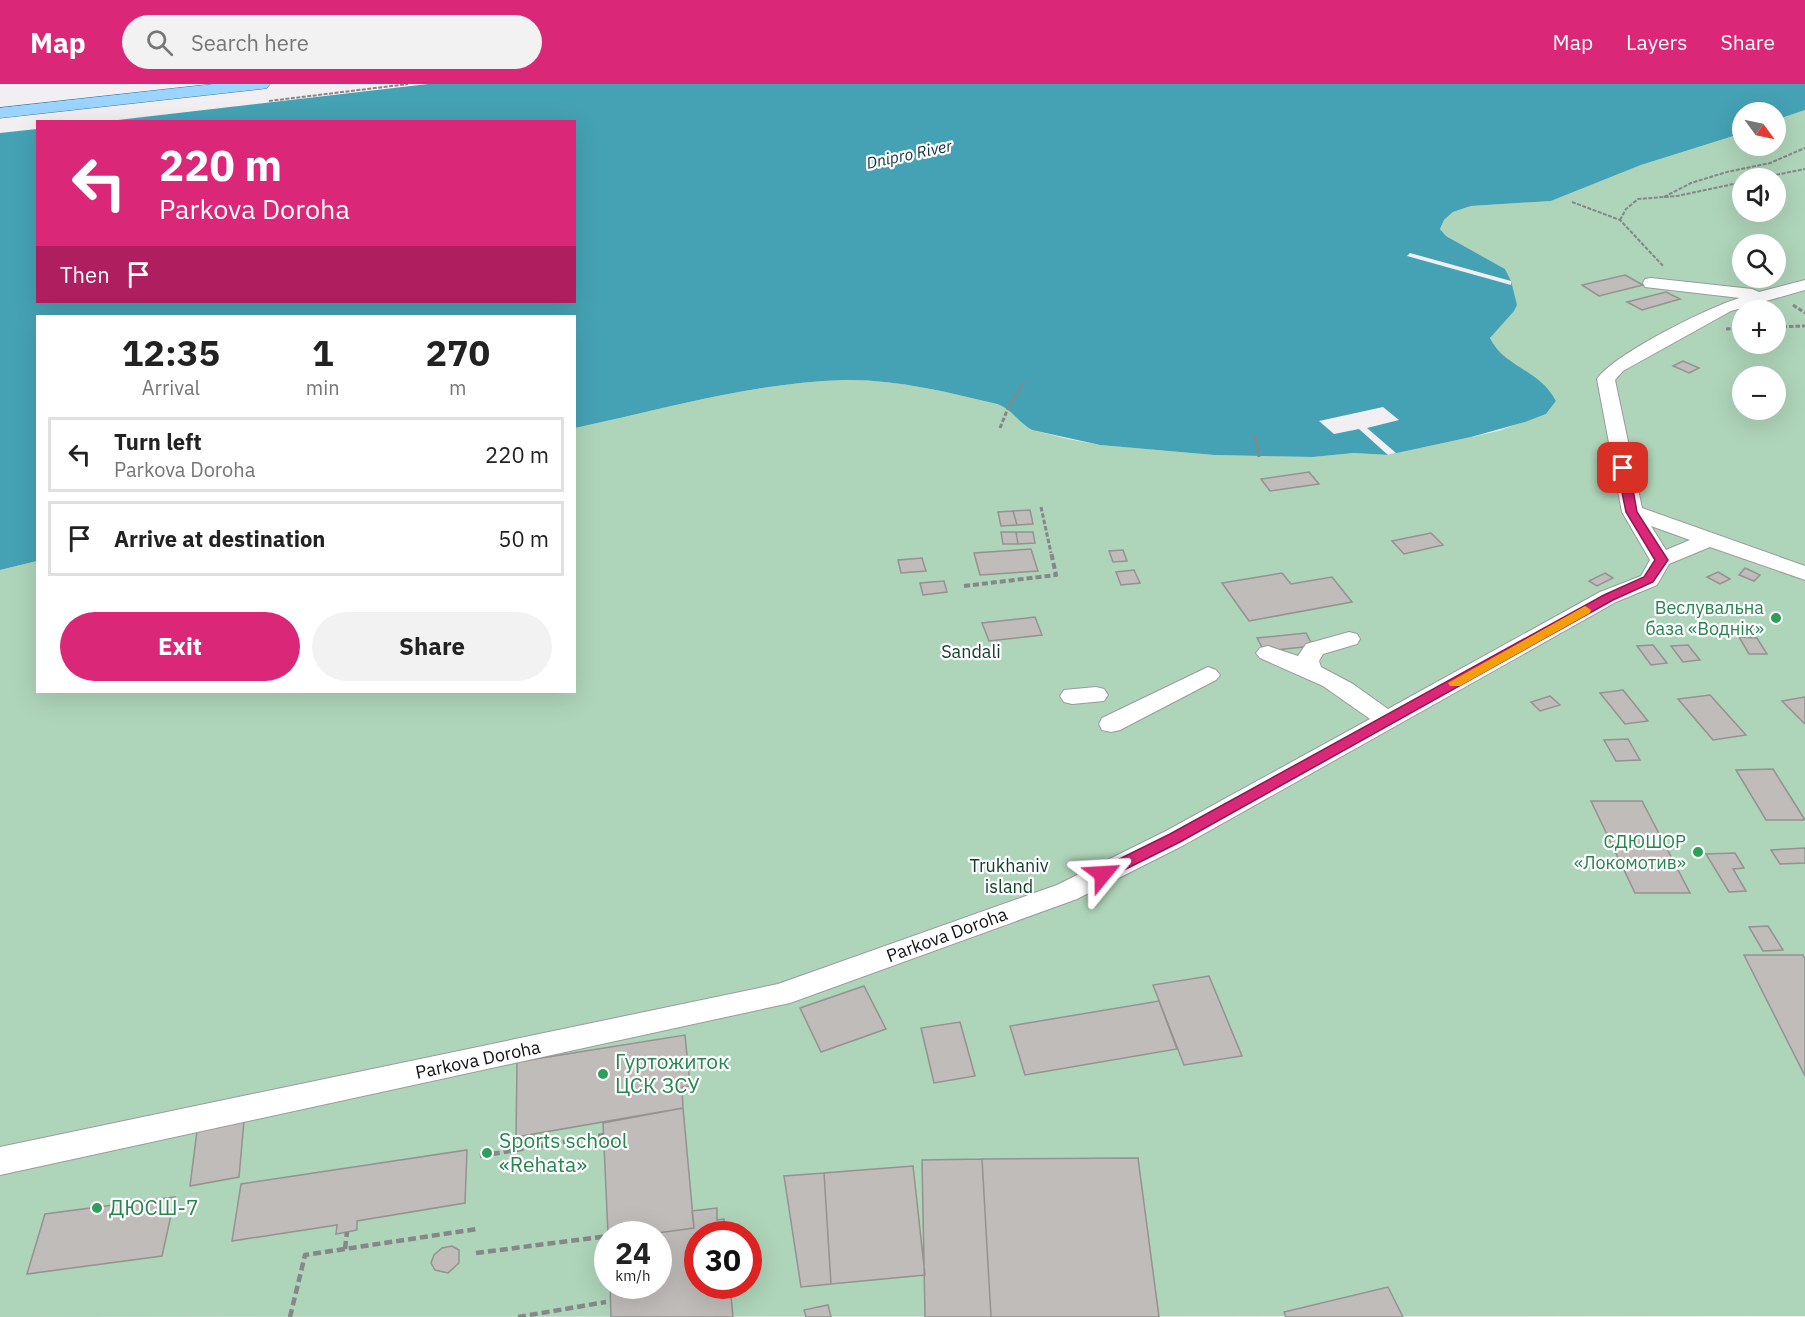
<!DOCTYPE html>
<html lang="en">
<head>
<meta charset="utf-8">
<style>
  body { margin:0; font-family:"IBM Plex Sans",sans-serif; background:#f2f2f2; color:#222; height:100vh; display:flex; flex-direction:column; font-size:22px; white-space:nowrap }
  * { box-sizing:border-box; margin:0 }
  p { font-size:20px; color:#767676 }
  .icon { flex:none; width:33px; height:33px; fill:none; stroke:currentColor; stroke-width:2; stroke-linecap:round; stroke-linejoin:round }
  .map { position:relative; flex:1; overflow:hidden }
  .drawer { position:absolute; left:36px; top:231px; width:540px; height:378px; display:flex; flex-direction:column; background:#fff; border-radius:0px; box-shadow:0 6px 24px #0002 }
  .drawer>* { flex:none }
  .banner { position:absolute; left:36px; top:36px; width:540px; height:183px; border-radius:0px; box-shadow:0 6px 24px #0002; background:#db2777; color:#fff; overflow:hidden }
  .needle { width:39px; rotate:123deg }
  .fabs { position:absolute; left:1732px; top:18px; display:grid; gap:12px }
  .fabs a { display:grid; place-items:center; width:54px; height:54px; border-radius:50%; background:#fff; box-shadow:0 6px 24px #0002; font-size:30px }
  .speed { position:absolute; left:594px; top:1137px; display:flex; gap:12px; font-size:30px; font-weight:700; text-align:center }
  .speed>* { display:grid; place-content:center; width:78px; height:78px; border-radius:50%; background:#fff; box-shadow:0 6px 24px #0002; line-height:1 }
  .speed small { font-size:15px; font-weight:400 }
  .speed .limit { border:9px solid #d22; background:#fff; color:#111 }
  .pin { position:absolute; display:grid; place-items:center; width:51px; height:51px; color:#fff; margin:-26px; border-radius:12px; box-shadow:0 3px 9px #0006 }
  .me { position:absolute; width:66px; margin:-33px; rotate:63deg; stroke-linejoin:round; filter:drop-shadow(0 0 4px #0008) }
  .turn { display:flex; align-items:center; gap:21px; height:126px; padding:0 24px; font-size:27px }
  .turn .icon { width:78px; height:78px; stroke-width:2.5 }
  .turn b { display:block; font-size:42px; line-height:51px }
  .then { display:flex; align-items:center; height:57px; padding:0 24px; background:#0003; gap:12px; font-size:22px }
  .eta { display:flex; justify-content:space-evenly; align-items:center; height:102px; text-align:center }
  .eta b { font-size:36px; font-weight:800; line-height:42px }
  .primary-button { display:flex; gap:12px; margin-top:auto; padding:12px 24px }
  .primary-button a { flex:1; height:69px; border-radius:36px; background:#db2777; color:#fff; font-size:24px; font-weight:800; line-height:69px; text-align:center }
  .primary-button a+a { background:#f2f2f2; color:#222 }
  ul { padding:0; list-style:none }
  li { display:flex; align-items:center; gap:18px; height:75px; margin:0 12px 9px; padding:0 12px; border:3px solid #e0e0e0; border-radius:0px }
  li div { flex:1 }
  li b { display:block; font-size:22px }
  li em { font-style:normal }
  header { display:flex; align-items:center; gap:36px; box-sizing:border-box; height:84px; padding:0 30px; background:#db2777; color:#fff }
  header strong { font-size:28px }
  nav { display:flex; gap:33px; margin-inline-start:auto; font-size:21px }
  .search { width:420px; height:54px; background:#f2f2f2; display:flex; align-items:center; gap:15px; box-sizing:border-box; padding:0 21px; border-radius:33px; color:#767676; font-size:22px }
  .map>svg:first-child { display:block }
  .green { fill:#aed4b9; fill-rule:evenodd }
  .water { fill:#45a2b4 }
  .pier { fill:#f1eff2 }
  .building { fill:#bfbcba; stroke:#959290; stroke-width:1.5 }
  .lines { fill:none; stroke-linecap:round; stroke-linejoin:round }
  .minor-casing { stroke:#9b9a9c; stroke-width:2 }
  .major-casing { stroke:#407eac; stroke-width:1 }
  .path-far3 { stroke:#878688; stroke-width:2; stroke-dasharray:4 1.5; stroke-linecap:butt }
  .path-far2 { stroke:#878688; stroke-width:3; stroke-dasharray:4.5 2; stroke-linecap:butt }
  .path-far1 { stroke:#878688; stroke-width:4; stroke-dasharray:6 3; stroke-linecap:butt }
  .path { stroke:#878688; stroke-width:4.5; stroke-dasharray:8 4; stroke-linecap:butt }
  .minor { fill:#fff; fill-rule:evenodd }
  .major { fill:#9bd4fe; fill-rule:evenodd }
  .route { fill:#db2777; stroke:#8e194d; stroke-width:1.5 }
  .slow { fill:#f59e0b }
  .leisure-dot { fill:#2e9e5b; stroke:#fefdff; stroke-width:2 }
  .labels { text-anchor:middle; stroke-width:4.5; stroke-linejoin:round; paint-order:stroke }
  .far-water-label { font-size:16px; font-style:italic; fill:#06343b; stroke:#fefdff }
  .leisure-label { font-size:18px; fill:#27864d; stroke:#fefdff; text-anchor:end }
  .park-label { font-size:18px; fill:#0d3f23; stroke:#fefdff }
  .street-label { font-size:18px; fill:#141314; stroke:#fefdff }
  .near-leisure-label { font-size:21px; fill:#27864d; stroke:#fefdff; text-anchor:start }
</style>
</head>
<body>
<header>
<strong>Map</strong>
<div class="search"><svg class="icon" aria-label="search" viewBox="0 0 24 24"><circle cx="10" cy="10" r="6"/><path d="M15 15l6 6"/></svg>Search here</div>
<nav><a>Map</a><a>Layers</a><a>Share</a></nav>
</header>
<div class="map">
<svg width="1805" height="1233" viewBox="0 0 1805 1233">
  <rect width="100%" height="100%" fill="#f1eff2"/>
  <path class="green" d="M 1805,26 L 1805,1232 L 0,1233 L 0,486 L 37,477 L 38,608 L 574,608 L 575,344 C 664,325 752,299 844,296 C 895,295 947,308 997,320 L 1008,324 L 1032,346 L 1068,355 L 1100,361 L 1214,371 L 1313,373 L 1354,369 L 1388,371 L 1471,353 L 1498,347 L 1546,330 L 1556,317 C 1538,285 1505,284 1490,254 L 1497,245 L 1511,201 L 1505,185 L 1446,152 L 1440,145 L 1444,136 L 1453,128 L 1471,122 L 1551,117 L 1641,81 L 1743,49 L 1743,62 L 1776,62 L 1776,36 ZM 1743,94 L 1776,94 L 1776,128 L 1743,128 ZM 1743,160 L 1776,160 L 1776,194 L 1743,194 ZM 1743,226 L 1776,226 L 1776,260 L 1743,260 ZM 1743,292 L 1776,292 L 1776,326 L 1743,326 ZM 608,1150 L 658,1150 L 658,1202 L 608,1202 ZM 698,1150 L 748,1150 L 748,1202 L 698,1202 Z"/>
  <path class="water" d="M 428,0 L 1805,0 L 1805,26 L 1776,36 L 1776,28 L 1743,28 L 1743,49 L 1641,81 L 1551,117 L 1471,122 L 1453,128 L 1444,136 L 1440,145 L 1446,152 L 1505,185 L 1511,197 L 1517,221 L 1514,227 L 1490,254 C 1505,284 1539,285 1556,317 L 1546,330 L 1525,338 L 1471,353 L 1388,371 L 1354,369 L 1313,373 L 1214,371 L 1100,361 L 1032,346 C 1018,338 1012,325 997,320 C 947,308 895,295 844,296 C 752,299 664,325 575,344 L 574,232 L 38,232 L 37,477 L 0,486 L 0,49 L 37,45 L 38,218 L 574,218 L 574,38 L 109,37 Z"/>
  <path class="pier" d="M 1410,169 L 1511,197 L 1511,201 L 1407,172 Z
    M 1383,323 L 1399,336 L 1367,344 L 1396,369 L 1388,371 L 1359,345 L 1334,350 L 1319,337 Z"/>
  <path class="building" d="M 1625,191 L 1643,201 L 1599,212 L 1582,201 Z
    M 1666,208 L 1680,215 L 1642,226 L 1627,218 Z
    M 1683,277 L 1699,284 L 1689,289 L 1673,282 Z
    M 1309,388 L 1319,400 L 1270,407 L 1261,395 Z
    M 1030,426 L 1033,440 L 1017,441 L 1013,427 Z
    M 1013,427 L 1017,441 L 1001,442 L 998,428 Z
    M 1001,448 L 1016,448 L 1018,460 L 1003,460 Z
    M 1016,448 L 1033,448 L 1035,459 L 1018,460 Z
    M 1431,449 L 1443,461 L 1404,470 L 1392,457 Z
    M 1031,465 L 1038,487 L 980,491 L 974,469 Z
    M 1123,466 L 1127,477 L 1113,478 L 1109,467 Z
    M 922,474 L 926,487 L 901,489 L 898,476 Z
    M 1745,484 L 1760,491 L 1754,497 L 1739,491 Z
    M 1134,486 L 1140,499 L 1121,501 L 1116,488 Z
    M 1718,488 L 1730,495 L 1720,500 L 1707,493 Z
    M 1282,489 L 1291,500 L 1332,493 L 1352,518 L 1249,537 L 1222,499 Z
    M 1605,489 L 1613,494 L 1597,502 L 1589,497 Z
    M 944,497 L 947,508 L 923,511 L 920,499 Z
    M 1035,533 L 1042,551 L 989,557 L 982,539 Z
    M 1306,549 L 1313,562 L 1264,567 L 1257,554 Z
    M 1739,553 L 1757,554 L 1767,570 L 1749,570 Z
    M 1653,561 L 1667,579 L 1651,581 L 1637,562 Z
    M 1688,561 L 1700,576 L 1683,578 L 1671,562 Z
    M 1623,606 L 1648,637 L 1625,640 L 1600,609 Z
    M 1710,611 L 1746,651 L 1713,656 L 1678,615 Z
    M 1550,612 L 1560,621 L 1540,627 L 1531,618 Z
    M 1805,613 L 1805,640 L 1782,617 Z
    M 1628,655 L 1640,676 L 1616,677 L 1604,656 Z
    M 1773,685 L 1805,736 L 1766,736 L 1736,686 Z
    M 1591,717 L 1642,717 L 1690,809 L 1635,809 Z
    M 1805,764 L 1805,779 L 1780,780 L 1771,766 Z
    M 1735,769 L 1744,784 L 1733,785 L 1746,807 L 1729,808 L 1706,770 Z
    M 1768,842 L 1783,866 L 1763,867 L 1749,843 Z
    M 1744,871 L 1803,871 L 1805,875 L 1805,992 Z
    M 1209,892 L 1242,972 L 1184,981 L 1153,901 Z
    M 864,902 L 886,945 L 821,968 L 800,924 Z
    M 1159,917 L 1177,965 L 1025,991 L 1010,942 Z
    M 960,938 L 975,992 L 934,999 L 921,944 Z
    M 685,951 L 690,1002 L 682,1003 L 683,1024 L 516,1053 L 517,978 Z
    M 683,1024 L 694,1144 L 650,1150 L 608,1150 L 603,1039 Z
    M 244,1037 L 239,1093 L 190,1102 L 197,1047 Z
    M 467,1066 L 465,1119 L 357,1137 L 357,1146 L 347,1148 L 336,1150 L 337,1141 L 232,1157 L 241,1100 Z
    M 1138,1074 L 1159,1233 L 991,1233 L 982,1075 Z
    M 982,1075 L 991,1233 L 925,1233 L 922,1076 Z
    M 913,1082 L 925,1191 L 831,1200 L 824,1089 Z
    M 824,1089 L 831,1200 L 801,1203 L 784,1092 Z
    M 175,1113 L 162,1172 L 27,1190 L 45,1130 Z
    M 717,1124 L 717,1136 L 724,1135 L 725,1150 L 698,1150 L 698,1202 L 730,1202 L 733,1233 L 611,1233 L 610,1202 L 658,1202 L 658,1150 L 650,1150 L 694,1144 L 692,1127 Z
    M 452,1162 L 459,1166 L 459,1179 L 448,1189 L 435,1186 L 431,1179 L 434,1171 L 442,1164 Z
    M 1388,1203 L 1403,1233 L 1286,1233 L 1284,1228 Z
    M 828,1221 L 831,1233 L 806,1233 L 804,1226 Z"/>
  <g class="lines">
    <defs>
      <path id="minor" d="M 1651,194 L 1752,205 L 1759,208 L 1805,196 L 1805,206 L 1731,227 L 1623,287 L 1615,296 L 1642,424 L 1805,482 L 1805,496 L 1710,463 L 1669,480 L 1657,501 L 1616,518 L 1184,761 L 1077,815 L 790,919 L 0,1091 L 0,1063 L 778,900 L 1057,801 L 1166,747 L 1370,635 L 1323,602 L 1260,574 L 1256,569 L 1260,564 L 1268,562 L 1298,572 L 1306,560 L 1349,548 L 1357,550 L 1360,555 L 1357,560 L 1323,570 L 1319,577 L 1321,583 L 1353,600 L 1388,625 L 1600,508 L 1641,492 L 1650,476 L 1622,428 L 1597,295 C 1613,271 1710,222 1740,214 L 1645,203 L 1643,199 L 1645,195 ZM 1651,442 L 1690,456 L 1666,466 Z
        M 1208,583 L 1216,586 L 1220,591 L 1216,596 L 1120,646 L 1111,648 L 1102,646 L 1099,640 L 1102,634 Z
        M 1096,603 L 1104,605 L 1108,611 L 1104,617 L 1072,620 L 1064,618 L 1060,612 L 1064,606 Z"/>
      <path id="major" d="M 214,0 L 270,0 L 267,4 L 261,5 L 0,34 L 0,24 Z"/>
    </defs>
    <use href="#minor" class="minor-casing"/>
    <use href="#major" class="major-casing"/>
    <path class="path-far3" d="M 269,17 L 408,0
      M 1760,94 L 1805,85
      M 1664,113 L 1691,99 L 1727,88 L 1770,79 L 1805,64
      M 1572,118 L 1620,136 L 1664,183
      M 1620,136 L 1626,125 L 1638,115 L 1677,112 L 1743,98"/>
    <path class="path-far2" d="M 1793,221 L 1805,229
      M 1776,243 L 1805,242
      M 1726,245 L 1743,244
      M 1000,344 L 1008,324 L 1025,297
      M 1255,352 L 1259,373
      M 1041,423 L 1051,469"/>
    <path class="path-far1" d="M 964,502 L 1056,491 L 1051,468"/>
    <path class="path" d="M 480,1072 L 604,1051
      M 345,1165 L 347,1148
      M 476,1169 L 608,1152
      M 290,1233 L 305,1171 L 477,1145
      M 518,1233 L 606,1218"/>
    <use href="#minor" class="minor"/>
    <use href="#major" class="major"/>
  </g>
  <path class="route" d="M 1623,380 L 1629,384 L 1637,428 L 1668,476 L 1653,498 L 1613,516 L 1180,758 L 1108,794 L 1097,794 L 1095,790 L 1097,786 L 1170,750 L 1604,511 L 1644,493 L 1655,476 L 1626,428 L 1617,384 Z"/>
  <path class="slow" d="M 1585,522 L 1591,526 L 1590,529 L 1460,602 L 1450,602 L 1448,599 Z"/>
  <g class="leisure-dot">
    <circle cx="1776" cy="534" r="6"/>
    <circle cx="1698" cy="768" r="6"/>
    <circle cx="603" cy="990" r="6"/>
    <circle cx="487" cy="1069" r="6"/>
    <circle cx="97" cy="1124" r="6"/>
  </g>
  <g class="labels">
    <g class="far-water-label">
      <text transform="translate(909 70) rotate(-12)" y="6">Dnipro River</text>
    </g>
    <g class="leisure-label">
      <text x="1764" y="530">Веслувальна<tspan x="1764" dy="21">база «Воднік»</tspan></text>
      <text x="1686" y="764">СДЮШОР<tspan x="1686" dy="21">«Локомотив»</tspan></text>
    </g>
    <g class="park-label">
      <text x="971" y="574">Sandali</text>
      <text x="1009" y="788">Trukhaniv<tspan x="1009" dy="21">island</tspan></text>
    </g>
    <g class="street-label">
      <text transform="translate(947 851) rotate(-20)" y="6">Parkova Doroha</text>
      <text transform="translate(478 976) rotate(-12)" y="6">Parkova Doroha</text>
    </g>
    <g class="near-leisure-label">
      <text x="615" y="985">Гуртожиток<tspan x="615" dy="24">ЦСК ЗСУ</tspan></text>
      <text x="499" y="1064">Sports school<tspan x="499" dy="24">«Rehata»</tspan></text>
      <text x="109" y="1131">ДЮСШ-7</text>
    </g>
  </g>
</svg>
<div class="fabs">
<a><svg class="needle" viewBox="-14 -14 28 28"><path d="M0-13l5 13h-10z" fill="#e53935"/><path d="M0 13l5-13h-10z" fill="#767676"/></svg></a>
<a><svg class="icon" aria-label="sound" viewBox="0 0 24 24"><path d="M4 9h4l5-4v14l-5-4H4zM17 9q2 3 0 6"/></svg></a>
<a><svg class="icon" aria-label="search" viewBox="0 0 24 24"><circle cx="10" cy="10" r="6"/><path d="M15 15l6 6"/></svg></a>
<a>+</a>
<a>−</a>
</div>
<div class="speed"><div>24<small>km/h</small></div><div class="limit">30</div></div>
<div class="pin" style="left:1623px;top:384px;background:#d93025"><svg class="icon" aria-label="arrive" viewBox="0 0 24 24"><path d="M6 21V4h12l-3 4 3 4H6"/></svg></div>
<svg class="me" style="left:1103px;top:790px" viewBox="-20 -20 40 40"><path d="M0-17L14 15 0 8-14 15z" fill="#db2777" stroke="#fff" stroke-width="4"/></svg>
<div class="banner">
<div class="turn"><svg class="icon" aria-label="left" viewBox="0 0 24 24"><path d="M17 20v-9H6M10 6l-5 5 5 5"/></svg><div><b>220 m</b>Parkova Doroha</div></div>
<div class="then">Then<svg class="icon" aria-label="arrive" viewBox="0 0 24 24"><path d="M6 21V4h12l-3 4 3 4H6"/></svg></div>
</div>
<section class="drawer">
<div class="eta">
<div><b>12:35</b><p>Arrival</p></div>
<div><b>1</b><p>min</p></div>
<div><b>270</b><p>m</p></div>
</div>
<ul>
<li><svg class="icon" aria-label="left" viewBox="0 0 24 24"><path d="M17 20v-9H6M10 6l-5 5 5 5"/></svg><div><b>Turn left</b><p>Parkova Doroha</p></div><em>220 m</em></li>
<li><svg class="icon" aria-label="arrive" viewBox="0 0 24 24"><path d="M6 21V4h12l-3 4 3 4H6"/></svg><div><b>Arrive at destination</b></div><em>50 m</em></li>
</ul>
<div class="primary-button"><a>Exit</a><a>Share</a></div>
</section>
</div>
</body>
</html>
